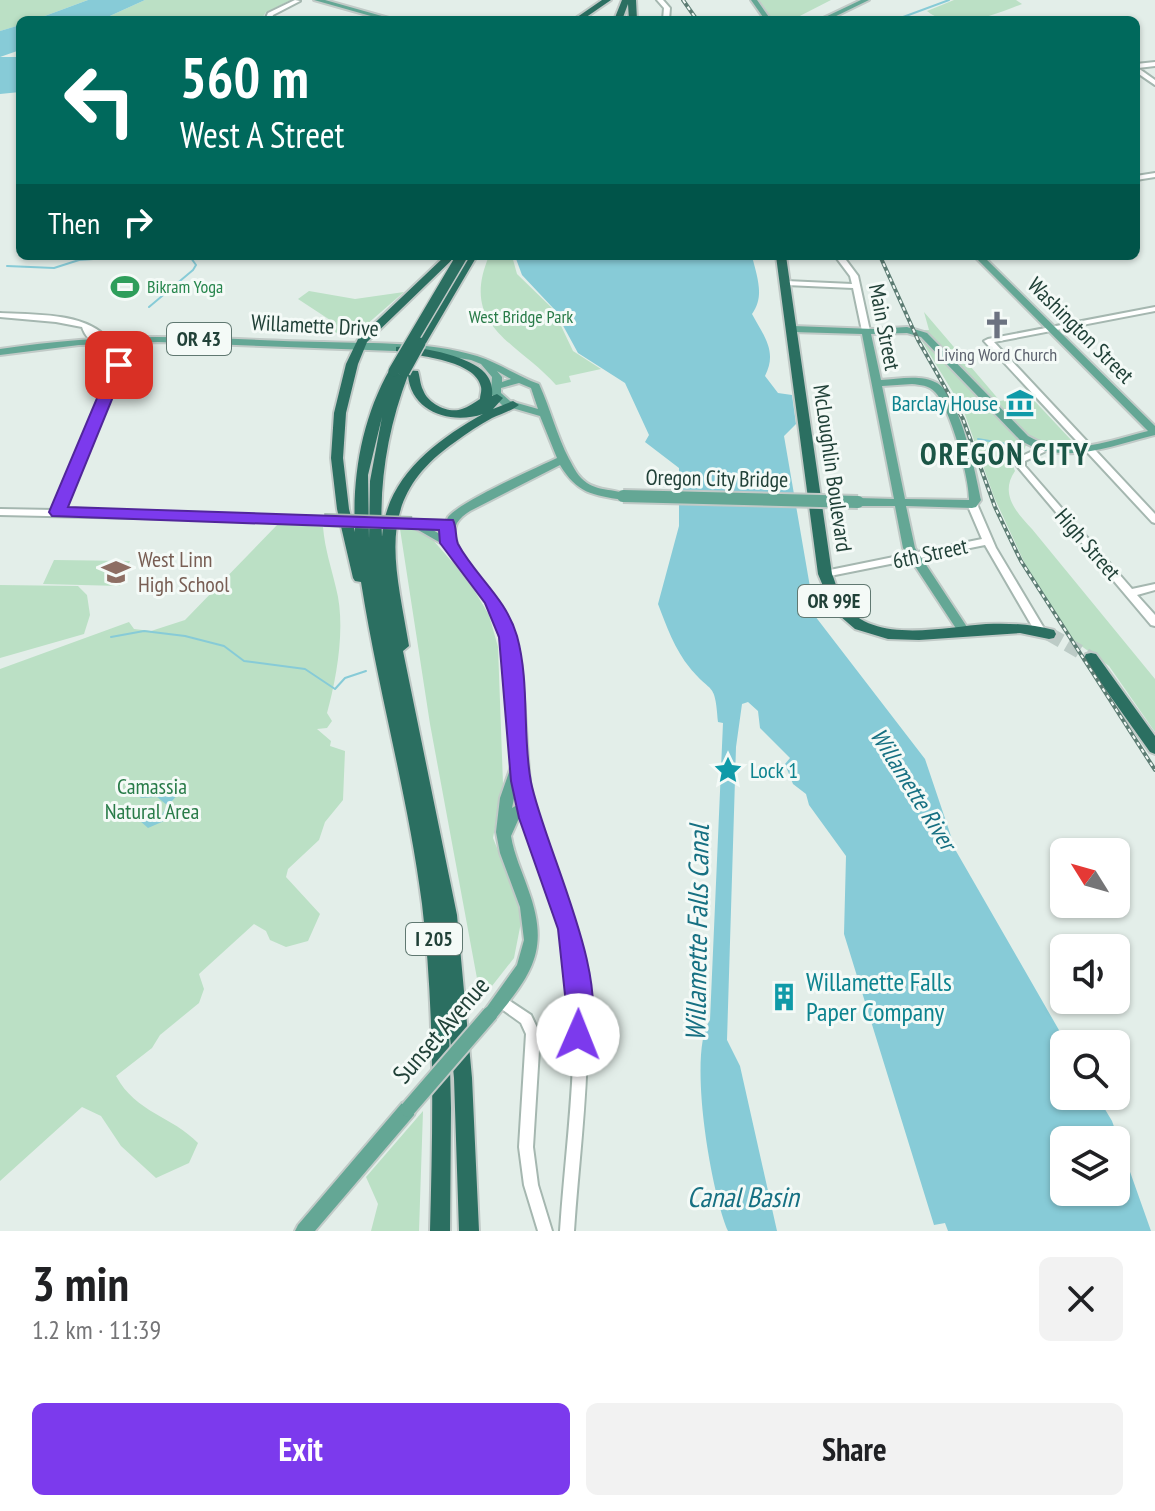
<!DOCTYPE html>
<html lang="en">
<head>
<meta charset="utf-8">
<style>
  body { margin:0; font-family:"PT Sans Narrow",sans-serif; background:#f2f2f2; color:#202124; height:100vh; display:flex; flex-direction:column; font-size:30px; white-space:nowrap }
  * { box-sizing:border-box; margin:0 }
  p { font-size:26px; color:#757577 }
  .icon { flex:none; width:44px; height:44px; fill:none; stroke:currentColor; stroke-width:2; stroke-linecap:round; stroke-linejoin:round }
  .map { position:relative; height:1231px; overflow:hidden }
  .panel { display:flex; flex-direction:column; background:#fff; flex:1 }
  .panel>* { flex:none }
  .guide { position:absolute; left:16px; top:16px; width:1124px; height:244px; border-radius:12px; box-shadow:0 2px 6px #0004; background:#00695c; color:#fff; overflow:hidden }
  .needle { width:52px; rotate:307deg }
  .buttons { position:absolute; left:1050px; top:838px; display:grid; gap:16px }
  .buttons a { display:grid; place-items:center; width:80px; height:80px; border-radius:12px; background:#fff; box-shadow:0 2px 6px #0004; font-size:40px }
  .pin { position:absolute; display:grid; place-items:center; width:68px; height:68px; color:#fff; margin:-34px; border-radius:16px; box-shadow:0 4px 12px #0006 }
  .me { position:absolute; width:88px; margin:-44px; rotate:1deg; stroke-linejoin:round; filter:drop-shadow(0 0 6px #0008) }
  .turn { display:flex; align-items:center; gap:28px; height:168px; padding:0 32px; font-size:36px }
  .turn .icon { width:104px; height:104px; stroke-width:2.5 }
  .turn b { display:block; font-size:56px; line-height:68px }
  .then { display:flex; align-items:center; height:76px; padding:0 32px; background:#0003; gap:16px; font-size:30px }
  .round { display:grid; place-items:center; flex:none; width:84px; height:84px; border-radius:12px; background:#f2f2f2 }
  .headline { display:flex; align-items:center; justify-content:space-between; height:136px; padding:0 32px }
  h1 { font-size:48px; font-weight:700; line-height:60px }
  .action { display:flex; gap:16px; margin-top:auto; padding:16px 32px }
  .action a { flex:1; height:92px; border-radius:12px; background:#7c3aed; color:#fff; font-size:32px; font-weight:700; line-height:92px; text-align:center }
  .action a+a { background:#f2f2f2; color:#202124 }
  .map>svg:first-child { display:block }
  .green { fill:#bbe0c5 }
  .water { fill:#87cbd7; fill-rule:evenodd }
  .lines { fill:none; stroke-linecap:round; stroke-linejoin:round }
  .stream { stroke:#87cbd7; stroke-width:2 }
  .highway-tunnel { stroke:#bccbc6; stroke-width:14; stroke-dasharray:14 7; stroke-linecap:butt }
  .minor-casing { stroke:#a5b7b0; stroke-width:4 }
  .major-casing { stroke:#c1cac7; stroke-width:4 }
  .highway-casing { stroke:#c1cac7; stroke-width:4 }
  .minor { fill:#fff; fill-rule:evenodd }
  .major { fill:#64a795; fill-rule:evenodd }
  .highway { fill:#2b6f61; fill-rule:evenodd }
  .rail-casing { stroke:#5c7c73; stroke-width:4 }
  .rail { stroke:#f4faf7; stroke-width:2; stroke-dasharray:4; stroke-linecap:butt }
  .minor-bridge-casing { stroke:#a5b7b0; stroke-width:14; stroke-linecap:butt }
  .major-bridge-far1-casing { stroke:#c1cac7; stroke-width:16; stroke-linecap:butt }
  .major-bridge-casing { stroke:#c1cac7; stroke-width:19; stroke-linecap:butt }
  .highway-bridge-casing { stroke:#c1cac7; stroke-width:14; stroke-linecap:butt }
  .minor-bridge { stroke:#fff; stroke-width:10 }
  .major-bridge-far1 { stroke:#64a795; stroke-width:12 }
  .major-bridge { stroke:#64a795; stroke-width:15 }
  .highway-bridge { stroke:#2b6f61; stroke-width:11 }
  .route { fill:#7c3aed; stroke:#51269a; stroke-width:2 }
  .labels { text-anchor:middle; stroke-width:6; stroke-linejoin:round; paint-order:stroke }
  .far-leisure-label { font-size:18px; fill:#27864d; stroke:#f4faf7; text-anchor:start }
  .far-park-label { font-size:18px; fill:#287b48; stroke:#f4faf7 }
  .far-worship-label { font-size:18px; fill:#5b616d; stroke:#f4faf7 }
  .shield { fill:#f4faf7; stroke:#607871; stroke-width:2 }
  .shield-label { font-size:20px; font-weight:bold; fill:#214138 }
  .street-label { font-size:22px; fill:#214138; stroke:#f4faf7 }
  .culture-label { font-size:22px; fill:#0d838f; stroke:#f4faf7; text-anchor:end }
  .education-label { font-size:22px; fill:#785e54; stroke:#f4faf7; text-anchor:start }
  .park-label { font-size:22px; fill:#287b48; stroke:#f4faf7 }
  .water-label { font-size:24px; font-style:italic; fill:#167082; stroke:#f4faf7 }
  .near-culture-label { font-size:26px; fill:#0d838f; stroke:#f4faf7; text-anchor:start }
  .near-street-label { font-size:26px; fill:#214138; stroke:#f4faf7 }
  .near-water-label { font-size:28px; font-style:italic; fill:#167082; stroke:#f4faf7 }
  .district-label { font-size:30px; font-weight:bold; letter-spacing:2px; fill:#1b5546; stroke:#f4faf7 }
</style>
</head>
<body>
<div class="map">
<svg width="1155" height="1231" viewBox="0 0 1155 1231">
  <rect width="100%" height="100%" fill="#e3eee9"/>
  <path class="green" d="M 0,0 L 88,0 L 34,20 L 20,20 L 20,25 L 0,31 Z
    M 145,0 L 291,0 L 266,12 L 261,20 L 101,20 Z
    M 759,0 L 831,0 L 792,20 L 773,20 Z
    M 954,0 L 1016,0 L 1022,4 C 993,15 954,33 927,11 Z
    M 489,256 L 512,256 L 517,274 L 553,309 L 573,351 L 601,369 L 569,376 L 571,382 L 556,385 C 517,341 459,327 489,256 Z
    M 309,291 L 355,299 L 404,292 L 358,332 L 325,333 L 330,320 L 298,299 Z
    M 924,312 L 1000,401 L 1029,395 L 1073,442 L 1055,447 L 1033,440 L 931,337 L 918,330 L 929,330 Z
    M 920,338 L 1026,445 L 1023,452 L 1011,461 L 1015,471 C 999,494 1017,513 1032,529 L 1155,679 L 1155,732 L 1109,666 L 1073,640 L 1025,564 L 994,497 L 963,409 Z
    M 278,524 L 323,527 C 325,550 331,566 336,588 C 346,625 337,677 327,713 L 332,721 L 327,728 L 317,729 L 331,741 L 330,746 L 345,751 L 343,800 L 325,822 L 319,840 L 288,869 L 286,877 L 320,914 L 308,941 L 286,947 L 270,940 L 266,931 L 254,924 L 199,974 L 204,989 L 199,1003 L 160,1035 L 152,1048 L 116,1076 C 136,1113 172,1116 198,1143 L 189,1163 L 156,1178 L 121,1146 L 101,1116 L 82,1107 L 0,1181 L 0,669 L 129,622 L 134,629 L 151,631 L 185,620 Z
    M 400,529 L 416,530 L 432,539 L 468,580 L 489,615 L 498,647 L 503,784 L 493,838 L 523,912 L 514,958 L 481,1000 L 430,724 Z
    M 54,560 L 130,561 L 120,586 L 43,584 Z
    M 0,585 L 78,586 L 87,595 L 90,615 L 84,634 L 0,658 Z
    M 423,1111 L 419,1231 L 371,1231 L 378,1204 L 366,1177 Z"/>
  <path class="water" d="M 88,0 L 145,0 L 101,20 L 34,20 Z
    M 20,25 L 20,50 L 0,57 L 20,57 L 20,92 L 0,94 L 0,31 Z
    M 515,256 L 752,256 C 757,277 765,296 752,314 C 763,335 778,351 765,376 L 778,393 L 792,395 L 796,424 L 784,436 L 815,616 L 925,759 L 956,851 L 1067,1044 L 1064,1044 L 1064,1096 L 1097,1096 L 1112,1121 L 1151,1231 L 948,1231 L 945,1223 L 934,1225 L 844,934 L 846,856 L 809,805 L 806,794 L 793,784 L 785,764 L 790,758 L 760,728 L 758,711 L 748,702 L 742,704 L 736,747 L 727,1040 L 740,1066 L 777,1231 L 728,1231 C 711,1192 687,1052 710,1020 L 723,723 L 718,722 C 715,680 712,695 690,668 C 675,650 666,625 658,604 L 679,526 L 679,468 L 645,442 L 649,435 L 625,383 L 578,353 L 554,309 L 522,275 ZM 1064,1140 L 1116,1140 L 1116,1192 L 1064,1192 Z
    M 133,784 C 152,789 159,783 178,785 L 182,790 L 171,802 L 171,818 L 148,828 L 139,820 L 162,815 L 167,805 L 157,797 L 141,798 L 131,788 Z"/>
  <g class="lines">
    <path class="stream" d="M 895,20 L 949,0
      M 7,266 L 54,268 L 79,260 L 136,256
      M 149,307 L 193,270 L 196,265 L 191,258 L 194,256
      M 978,439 L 1012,445
      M 1015,448 L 1022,449
      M 111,637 L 144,631 L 185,636 L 224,646 L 244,661 L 305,669 L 335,689 L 345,678 L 366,671"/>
    <path class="highway-tunnel" d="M 1049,634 L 1091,658"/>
    <defs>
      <path id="minor" d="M 295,0 L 300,1 L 273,15 L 271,20 L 265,20 L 268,13 Z
        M 657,0 L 663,0 L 670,8 L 669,20 L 663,20 L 664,8 Z
        M 1155,62 L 1155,66 L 1138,68 L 1155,80 L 1155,85 L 1136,72 L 1136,64 Z
        M 1155,173 L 1155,177 L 1136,180 L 1136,176 Z
        M 835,256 L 843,256 L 858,276 L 870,331 L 869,333 L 863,333 L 862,331 L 853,288 L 786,285 L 782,283 L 786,281 L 852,284 L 850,276 Z
        M 1155,307 L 1155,311 L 994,342 L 1155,514 L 1155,523 L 1152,522 L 984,341 L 988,339 Z
        M 0,313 C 33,315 84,312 107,338 L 101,343 L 115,355 L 123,368 L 63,511 L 324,517 L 327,518 L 329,520 L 327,522 L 0,515 L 0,509 L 54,510 L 115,368 C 107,351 88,345 82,327 L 56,322 L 0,317 Z
        M 1041,447 L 1045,450 L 1044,452 L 1025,461 L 1025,466 L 1132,589 L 1155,584 L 1155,590 L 1137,595 L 1155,615 L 1155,626 L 1151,625 L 1017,466 L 1018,458 Z
        M 972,501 L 977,504 L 996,548 L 1045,630 L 1044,633 L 1036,633 L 985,545 L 825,577 L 820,574 L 825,571 L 982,539 L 967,504 Z
        M 412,520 L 447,521 L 452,524 L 447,527 L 409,525 L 407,523 Z
        M 526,801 L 530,803 L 532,806 C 547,852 570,897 579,945 C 597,1038 580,1137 574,1231 L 560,1231 C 566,1137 583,1039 567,945 C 558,897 535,852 520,806 L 522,803 Z
        M 501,995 L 531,1015 L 540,1034 L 533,1147 L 538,1185 L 552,1231 L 538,1231 L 524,1185 L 519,1147 L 526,1034 L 521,1023 L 496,1005 L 495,1001 L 496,997 Z"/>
      <path id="major" d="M 314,0 L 325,0 L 396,20 L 385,20 Z
        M 751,0 L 757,0 L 771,20 L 765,20 Z
        M 861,0 L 869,0 L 828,20 L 819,20 Z
        M 974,256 L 983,256 L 1155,426 L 1155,435 C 1110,446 1063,467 1020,440 L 921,337 L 907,333 L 871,334 L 881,380 C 898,379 921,374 937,383 C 960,396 976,474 981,500 L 976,507 L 972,508 L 906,506 L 915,548 L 969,630 L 963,634 L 959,633 L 903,548 L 895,506 L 858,506 L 852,502 L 858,498 L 894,499 L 862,334 L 793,332 L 788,329 L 793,326 L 874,329 L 907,327 L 927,333 L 1028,436 C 1066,459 1107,441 1148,431 ZM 912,384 C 920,385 929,385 935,392 C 950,407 970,480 969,500 L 905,499 L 882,386 Z
        M 158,337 C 214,337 269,341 324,342 C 375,344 428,341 477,356 C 499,363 517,376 539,384 C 550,408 557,436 569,459 C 574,468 578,477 587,483 C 600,492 617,488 628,496 L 623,500 C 592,495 577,493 560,465 L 470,511 C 465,514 460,518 457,523 C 444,548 494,589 505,612 C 530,663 523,748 533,806 L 531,810 L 519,818 L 511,836 C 514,855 522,871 528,889 C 550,949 533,973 495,1019 L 490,1021 L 485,1019 L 482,1014 L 517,965 L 524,940 L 520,907 L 500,853 L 496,832 L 500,798 L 513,761 L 505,656 L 493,612 L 454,561 L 446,546 L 406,523 L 408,520 L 416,520 L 443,536 C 444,530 445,523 448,517 C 461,501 534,469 557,458 L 540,416 L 502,405 L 491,394 L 492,377 L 481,364 L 471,360 L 422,352 L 158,342 L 79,345 L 0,355 L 0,349 C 53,341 105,337 158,337 ZM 497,371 L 511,379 L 502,382 L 502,377 ZM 519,383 L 531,388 L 538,409 L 510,401 L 501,393 L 501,388 ZM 516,789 L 519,804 L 512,808 Z
        M 408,1101 L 414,1103 L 416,1109 L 414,1115 L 315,1231 L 295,1231 L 298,1225 L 402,1103 Z"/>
      <path id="highway" d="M 602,0 L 611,0 L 582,20 L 573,20 Z
        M 622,0 L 636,0 L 637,20 L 629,20 L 628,4 L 622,20 L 614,20 Z
        M 445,256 L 456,256 L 367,342 L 358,364 L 346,413 L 343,458 L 349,509 L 355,532 C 352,476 362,418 390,369 L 418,371 C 420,377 420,384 423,390 C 428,404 449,414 462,409 C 468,407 474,403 480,399 C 480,395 482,391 481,387 C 476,360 417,356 396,351 L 396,347 C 417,345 470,356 485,373 C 491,380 493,388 492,396 L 497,394 L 503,398 L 493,409 L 513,401 L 519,405 C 511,411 501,414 492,418 C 479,425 467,433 455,442 C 373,499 395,561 409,646 L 403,651 L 457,915 L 472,1078 L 479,1231 L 459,1231 L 454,1078 L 449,1027 L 451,1108 L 450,1231 L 430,1231 C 433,1122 435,1012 422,904 C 408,796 378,690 361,582 L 355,581 L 353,578 L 337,509 L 331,458 L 334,413 L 346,364 L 358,339 ZM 408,375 C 411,412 451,425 483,414 C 435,441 386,477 382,537 C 379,481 388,428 408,375 ZM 382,417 L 370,481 L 369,539 L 368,475 Z
        M 467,256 L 477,256 L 426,343 L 420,346 L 416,345 L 414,343 Z
        M 776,256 L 786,256 L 832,574 C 836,583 838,595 844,603 C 871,645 945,627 986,624 C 1009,623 1031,624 1054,630 L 1056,634 L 1054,638 L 1049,639 L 1020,633 L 919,640 L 888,639 L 855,629 L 833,610 L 818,574 Z
        M 1091,653 L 1096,654 L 1155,736 L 1155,754 L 1150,752 L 1086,662 L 1084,658 L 1086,654 Z"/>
    </defs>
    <use href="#minor" class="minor-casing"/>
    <use href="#major" class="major-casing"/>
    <use href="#highway" class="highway-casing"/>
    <use href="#minor" class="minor"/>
    <use href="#major" class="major"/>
    <use href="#highway" class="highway"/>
    <defs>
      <path id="rail" d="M 683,0 L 697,20
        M 880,256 L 918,340 L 963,419 L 995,507 L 1021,561 L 1155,770"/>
    </defs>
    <use href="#rail" class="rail-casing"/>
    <use href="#rail" class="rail"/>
    <defs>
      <path id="minor-bridge" d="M 324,520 L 412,523"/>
      <path id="major-bridge-far1" d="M 623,496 L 858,502"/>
      <path id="major-bridge" d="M 408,1109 L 490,1014"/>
      <path id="highway-bridge" d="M 394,371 L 462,256
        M 404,372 L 420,343"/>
    </defs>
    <use href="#minor-bridge" class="minor-bridge-casing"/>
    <use href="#major-bridge-far1" class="major-bridge-far1-casing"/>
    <use href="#major-bridge" class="major-bridge-casing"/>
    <use href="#highway-bridge" class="highway-bridge-casing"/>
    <use href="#minor-bridge" class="minor-bridge"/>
    <use href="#major-bridge-far1" class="major-bridge-far1"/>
    <use href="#major-bridge" class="major-bridge"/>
    <use href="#highway-bridge" class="highway-bridge"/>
  </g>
  <path class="route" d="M 119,361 L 126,365 L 68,507 L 453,520 C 457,528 455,537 458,544 C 476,577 506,598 517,636 C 530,683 522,735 531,782 C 544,847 614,981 587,1042 L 578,1046 L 570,1042 L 558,929 L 519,818 L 511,781 L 499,637 L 485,603 L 440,543 L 439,530 L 52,516 L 49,512 L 111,365 Z"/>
  <defs>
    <symbol id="stadium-bare" viewBox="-9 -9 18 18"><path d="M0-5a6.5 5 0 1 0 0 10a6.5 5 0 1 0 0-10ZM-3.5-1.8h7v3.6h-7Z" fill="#2e9e5b" stroke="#f4faf7" stroke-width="2.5" paint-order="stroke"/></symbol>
    <symbol id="church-bare" viewBox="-9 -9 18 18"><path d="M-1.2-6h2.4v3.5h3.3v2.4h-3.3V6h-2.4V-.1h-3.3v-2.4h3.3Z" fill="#6b7280" stroke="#f4faf7" stroke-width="2.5" paint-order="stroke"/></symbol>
    <symbol id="museum-bare" viewBox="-9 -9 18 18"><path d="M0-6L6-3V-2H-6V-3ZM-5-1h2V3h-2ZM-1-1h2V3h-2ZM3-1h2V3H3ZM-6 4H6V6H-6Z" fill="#0f9aa8" stroke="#f4faf7" stroke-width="2.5" paint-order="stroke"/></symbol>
    <symbol id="school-bare" viewBox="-9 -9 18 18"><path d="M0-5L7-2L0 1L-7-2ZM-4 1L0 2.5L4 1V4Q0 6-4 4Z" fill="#8d6e63" stroke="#f4faf7" stroke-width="2.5" paint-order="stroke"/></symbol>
    <symbol id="sight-bare" viewBox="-9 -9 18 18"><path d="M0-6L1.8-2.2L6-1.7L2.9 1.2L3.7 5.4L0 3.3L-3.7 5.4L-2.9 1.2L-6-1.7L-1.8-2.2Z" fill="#0f9aa8" stroke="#f4faf7" stroke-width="2.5" paint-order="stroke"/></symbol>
    <symbol id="building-bare" viewBox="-9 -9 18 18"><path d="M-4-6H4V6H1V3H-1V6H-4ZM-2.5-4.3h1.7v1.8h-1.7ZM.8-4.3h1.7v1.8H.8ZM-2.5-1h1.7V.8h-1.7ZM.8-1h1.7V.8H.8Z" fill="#0f9aa8" stroke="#f4faf7" stroke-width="2.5" paint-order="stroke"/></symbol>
  </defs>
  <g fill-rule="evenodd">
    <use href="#stadium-bare" x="105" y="267" width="40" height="40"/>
    <use href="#church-bare" x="977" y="305" width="40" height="40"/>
    <use href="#museum-bare" x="1000" y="383" width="40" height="40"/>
    <use href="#school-bare" x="96" y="552" width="40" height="40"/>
    <use href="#sight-bare" x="708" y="750" width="40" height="40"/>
    <use href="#building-bare" x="764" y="977" width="40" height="40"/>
  </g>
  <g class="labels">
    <g class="far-leisure-label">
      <text x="147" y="293">Bikram Yoga</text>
    </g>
    <g class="far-park-label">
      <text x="521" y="323">West Bridge Park</text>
    </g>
    <g class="far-worship-label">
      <text x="997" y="361">Living Word Church</text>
    </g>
    <g class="shield">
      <rect x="167" y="323" width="64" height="32" rx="6"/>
      <rect x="798" y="585" width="72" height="32" rx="6"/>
      <rect x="406" y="923" width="56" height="32" rx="6"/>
    </g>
    <g class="shield-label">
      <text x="199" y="346">OR 43</text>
      <text x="834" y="608">OR 99E</text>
      <text x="434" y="946">I 205</text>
    </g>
    <g class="street-label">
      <text transform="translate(315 325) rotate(3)" y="8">Willamette Drive</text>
      <text transform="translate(885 327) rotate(79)" y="8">Main Street</text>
      <text transform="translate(1081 330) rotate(45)" y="8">Washington Street</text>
      <text transform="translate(833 468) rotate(82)" y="8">McLoughlin Boulevard</text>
      <text transform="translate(717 478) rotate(1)" y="8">Oregon City Bridge</text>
      <text transform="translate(1088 544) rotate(49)" y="8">High Street</text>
      <text transform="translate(930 553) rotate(-12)" y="8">6th Street</text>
    </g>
    <g class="culture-label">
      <text x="998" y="411">Barclay House</text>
      <text x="750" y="778" text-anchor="start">Lock 1</text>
    </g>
    <g class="education-label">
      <text x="138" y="567">West Linn<tspan x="138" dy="25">High School</tspan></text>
    </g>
    <g class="park-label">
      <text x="152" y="794">Camassia<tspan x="152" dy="25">Natural Area</tspan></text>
    </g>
    <g class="water-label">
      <text transform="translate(913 789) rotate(58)" y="8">Willamette River</text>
    </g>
    <g class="near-culture-label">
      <text x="806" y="991">Willamette Falls<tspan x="806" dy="30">Paper Company</tspan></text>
    </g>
    <g class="near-street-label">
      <text transform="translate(441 1030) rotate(-49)" y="9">Sunset Avenue</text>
    </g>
    <g class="near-water-label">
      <text transform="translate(697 933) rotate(-89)" y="10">Willamette Falls Canal</text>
      <text x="743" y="1207">Canal Basin</text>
    </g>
    <g class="district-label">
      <text x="1005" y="465">OREGON CITY</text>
    </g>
  </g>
</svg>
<div class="buttons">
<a><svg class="needle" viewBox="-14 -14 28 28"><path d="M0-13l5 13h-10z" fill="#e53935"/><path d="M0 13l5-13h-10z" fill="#757577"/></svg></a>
<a><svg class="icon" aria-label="sound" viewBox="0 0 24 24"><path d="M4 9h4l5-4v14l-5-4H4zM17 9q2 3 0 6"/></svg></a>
<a><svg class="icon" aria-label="search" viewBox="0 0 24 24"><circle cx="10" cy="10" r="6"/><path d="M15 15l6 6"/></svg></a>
<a><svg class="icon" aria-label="layers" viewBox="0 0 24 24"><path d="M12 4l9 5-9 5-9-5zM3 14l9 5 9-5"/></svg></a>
</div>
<div class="pin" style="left:119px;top:365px;background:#d93025"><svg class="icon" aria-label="arrive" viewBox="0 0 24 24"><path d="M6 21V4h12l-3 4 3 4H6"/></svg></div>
<svg class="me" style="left:578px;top:1035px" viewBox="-20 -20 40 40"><circle r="19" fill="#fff"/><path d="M0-13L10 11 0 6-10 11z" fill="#7c3aed"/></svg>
<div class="guide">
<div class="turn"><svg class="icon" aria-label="left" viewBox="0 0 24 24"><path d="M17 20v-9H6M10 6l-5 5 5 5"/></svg><div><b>560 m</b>West A Street</div></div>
<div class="then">Then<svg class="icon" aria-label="right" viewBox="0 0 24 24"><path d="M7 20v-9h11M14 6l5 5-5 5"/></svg></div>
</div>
</div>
<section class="panel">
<div class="headline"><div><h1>3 min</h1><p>1.2 km · 11:39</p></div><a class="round"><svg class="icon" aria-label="close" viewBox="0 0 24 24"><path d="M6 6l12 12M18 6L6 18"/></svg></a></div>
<div class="action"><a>Exit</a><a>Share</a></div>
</section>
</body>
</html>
